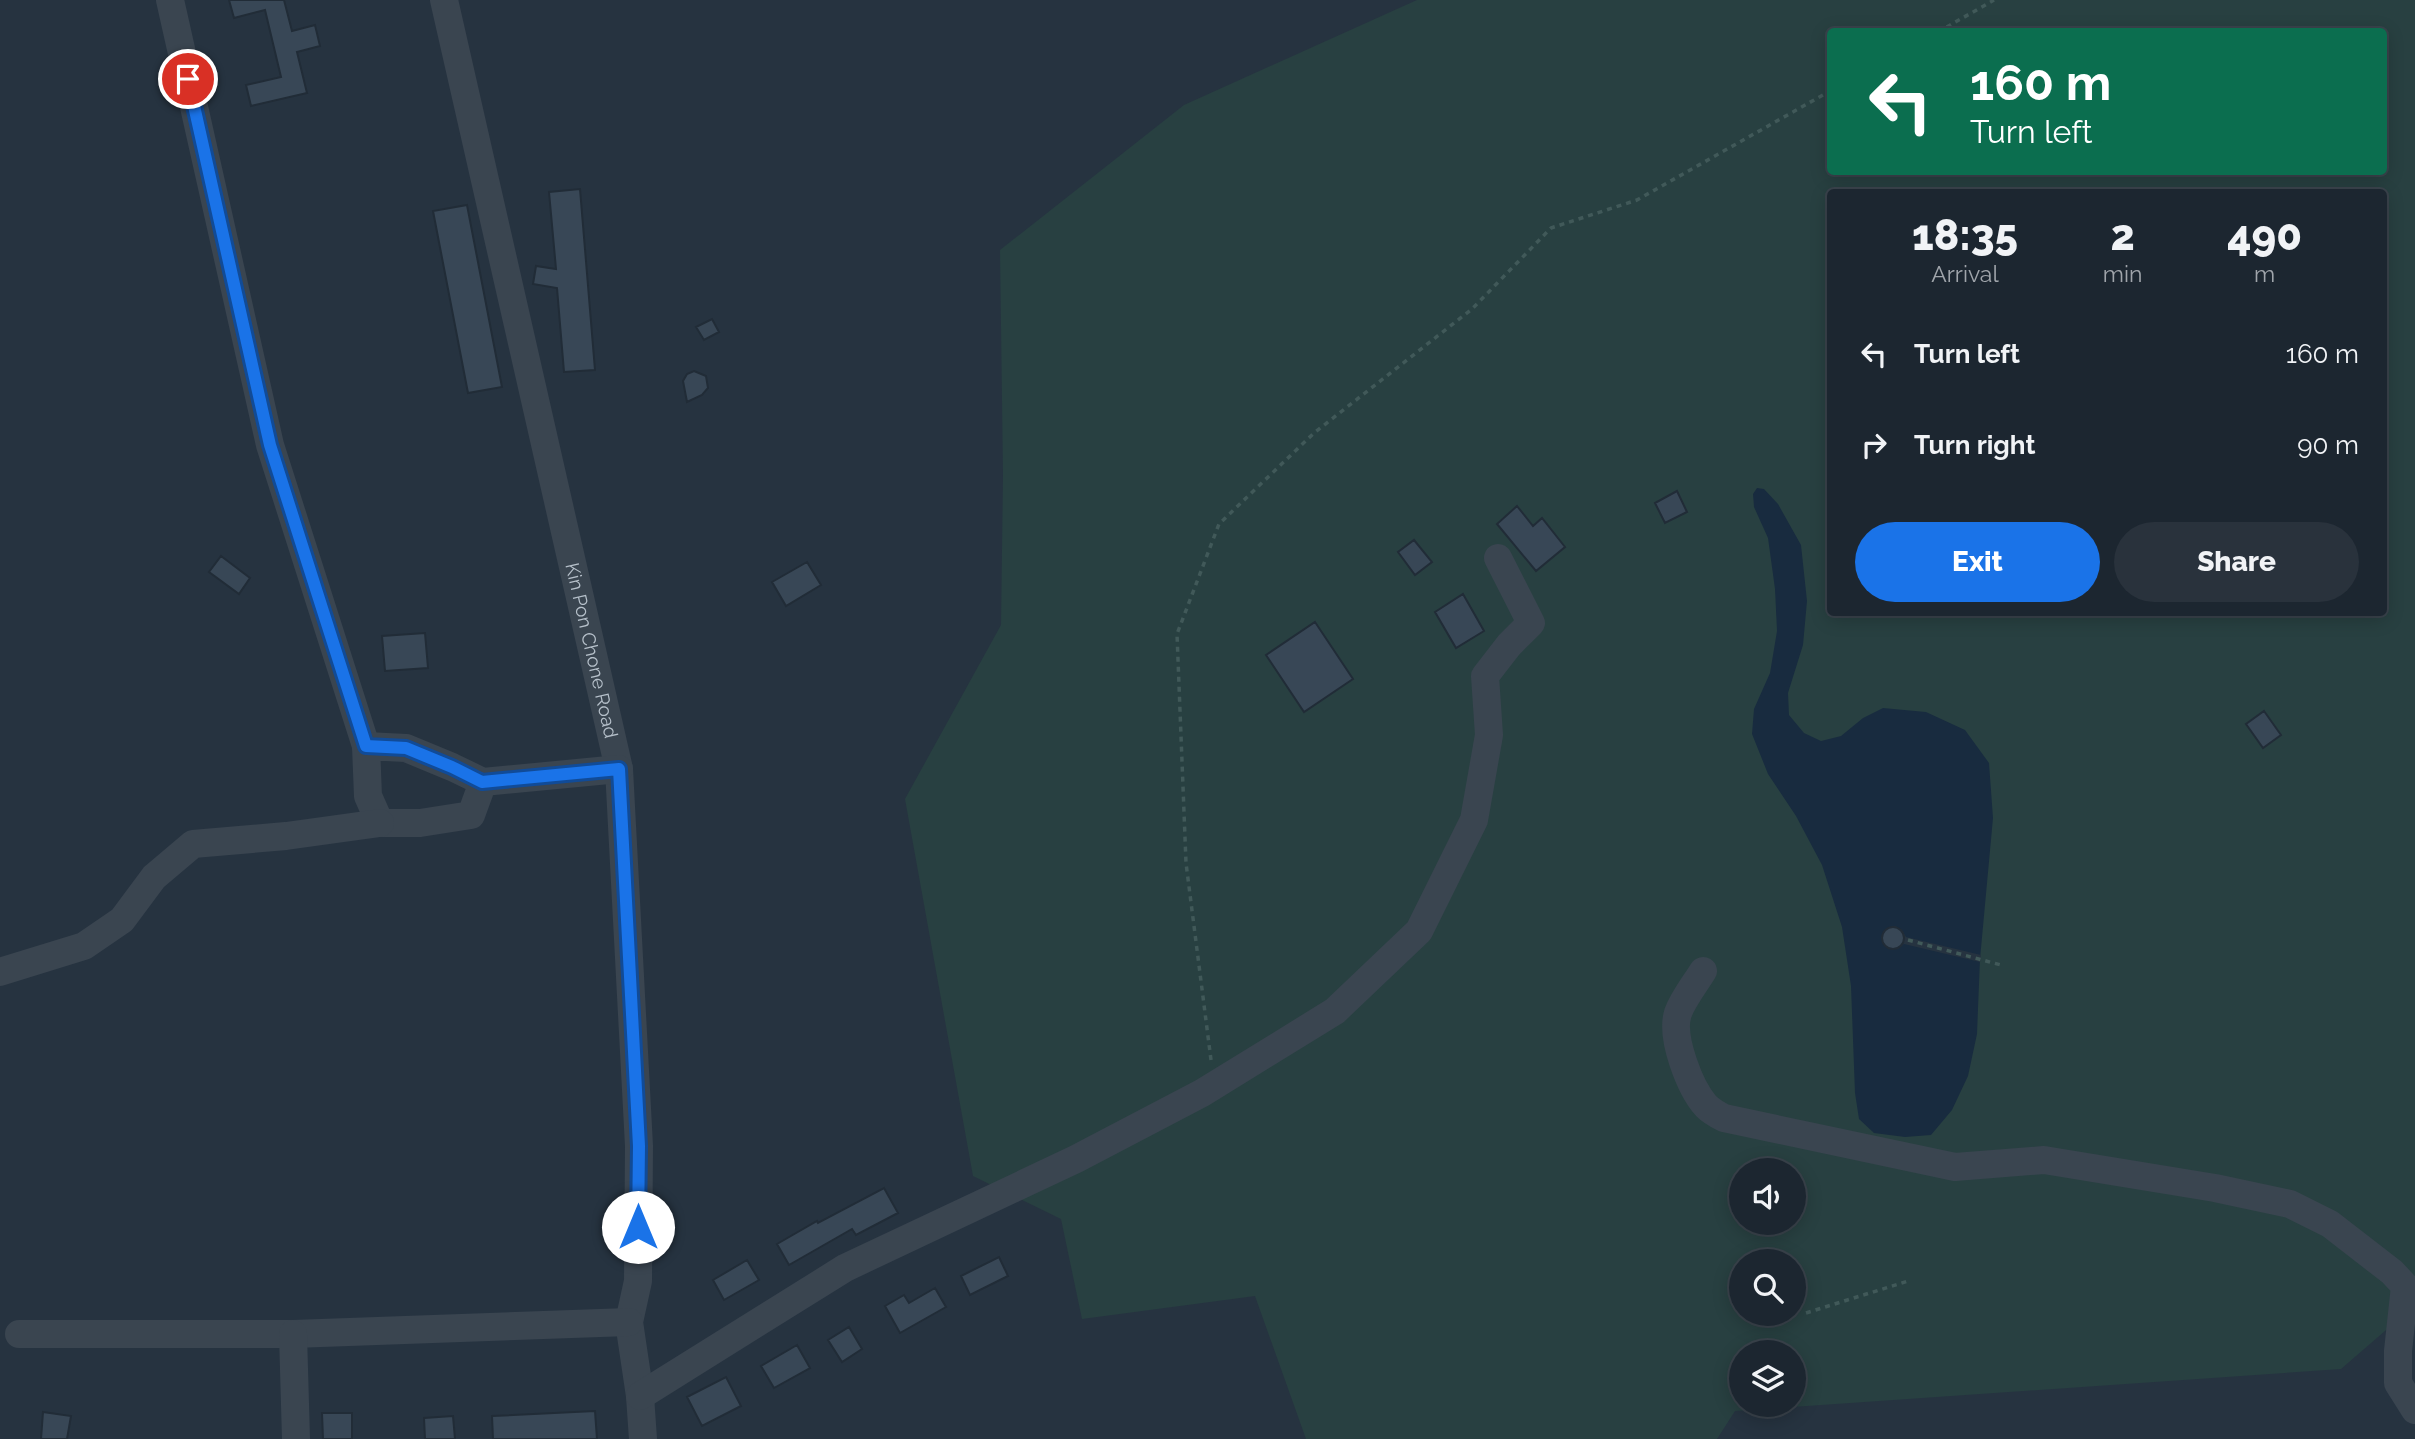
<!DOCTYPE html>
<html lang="en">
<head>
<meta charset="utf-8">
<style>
  body { margin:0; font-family:Raleway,sans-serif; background:#29323c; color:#f1f3f6; height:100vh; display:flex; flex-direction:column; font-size:26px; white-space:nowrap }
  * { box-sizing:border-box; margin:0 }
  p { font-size:23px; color:#a0a5ab }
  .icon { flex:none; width:38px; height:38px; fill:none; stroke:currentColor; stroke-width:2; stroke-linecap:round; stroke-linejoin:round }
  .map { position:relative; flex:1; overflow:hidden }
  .sheet { position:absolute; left:1827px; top:189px; width:560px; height:427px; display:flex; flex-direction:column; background:#1c2630; border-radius:7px; box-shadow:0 4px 18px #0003,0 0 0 2px #3a434c }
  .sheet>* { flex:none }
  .top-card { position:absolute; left:1827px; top:28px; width:560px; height:147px; border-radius:7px; box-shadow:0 4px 18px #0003,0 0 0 2px #3a434c; background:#0b6e4f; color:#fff; overflow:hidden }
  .buttons { position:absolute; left:1729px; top:1158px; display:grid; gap:14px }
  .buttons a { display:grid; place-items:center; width:77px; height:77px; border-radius:50%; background:#1c2630; box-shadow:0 4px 18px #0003,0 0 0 2px #3a434c; font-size:35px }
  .pin { position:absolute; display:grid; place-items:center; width:60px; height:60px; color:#fff; margin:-30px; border:4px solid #fff; border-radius:50%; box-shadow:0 2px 7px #0007 }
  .me { position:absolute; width:77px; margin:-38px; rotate:0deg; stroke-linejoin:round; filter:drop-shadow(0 0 5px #0008) }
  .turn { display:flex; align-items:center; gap:24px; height:147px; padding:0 28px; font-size:32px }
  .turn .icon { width:91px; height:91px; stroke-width:2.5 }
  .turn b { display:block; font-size:49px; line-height:60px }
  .eta { display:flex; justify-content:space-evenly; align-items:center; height:119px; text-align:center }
  .eta b { font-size:42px; font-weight:800; line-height:49px }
  .cta { display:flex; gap:14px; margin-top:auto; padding:14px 28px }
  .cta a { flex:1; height:80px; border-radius:42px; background:#1a73e8; color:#fff; font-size:28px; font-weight:800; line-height:80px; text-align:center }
  .cta a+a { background:#29323c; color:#f1f3f6 }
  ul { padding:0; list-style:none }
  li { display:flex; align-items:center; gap:21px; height:91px; padding:0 28px }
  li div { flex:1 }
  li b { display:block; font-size:26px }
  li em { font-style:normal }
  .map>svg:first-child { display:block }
  .green { fill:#284041; fill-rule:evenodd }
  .water { fill:#182b3f }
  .pier { fill:#263340 }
  .building { fill:#384756; stroke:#212c37; stroke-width:2 }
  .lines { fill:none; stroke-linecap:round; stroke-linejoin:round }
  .path { stroke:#415959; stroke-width:3.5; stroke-dasharray:5 5; stroke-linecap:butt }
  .minor { stroke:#3a4550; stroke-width:28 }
  .route-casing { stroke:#114b97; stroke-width:18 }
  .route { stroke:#1a73e8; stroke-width:12 }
  .labels { text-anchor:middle; stroke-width:7; stroke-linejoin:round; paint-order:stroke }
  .street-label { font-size:19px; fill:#b6c0ca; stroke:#1f2a35 }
</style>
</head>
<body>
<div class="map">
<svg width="2415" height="1439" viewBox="0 0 2415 1439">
  <rect width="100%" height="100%" fill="#263340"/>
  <path class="green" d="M 1417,0 L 2415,0 L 2415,1305 L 2341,1369 L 1735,1411 L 1717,1439 L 1306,1439 L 1255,1296 L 1082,1319 L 1061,1219 L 973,1176 L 905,799 L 1001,625 L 1003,475 L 1000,250 L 1184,105 ZM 1830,32 L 2384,32 L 2384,172 L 1830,172 ZM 1830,192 L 2384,192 L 2384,612 L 1830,612 ZM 1741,1171 L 1794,1171 L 1794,1223 L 1741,1223 ZM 1741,1262 L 1794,1262 L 1794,1314 L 1741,1314 ZM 1741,1353 L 1794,1353 L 1794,1405 L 1741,1405 Z"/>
  <path class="water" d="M 1757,488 L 1764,489 L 1778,504 L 1801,545 L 1807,601 L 1803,645 L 1788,693 L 1789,715 L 1804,733 L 1821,741 L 1841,736 L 1863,718 L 1883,708 L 1926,712 L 1965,730 L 1989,763 L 1993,818 L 1980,959 L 1977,1034 L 1968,1076 L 1952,1110 L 1931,1135 L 1905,1137 L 1874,1133 L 1859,1119 L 1855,1093 L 1851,986 L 1842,927 L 1822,865 L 1796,816 L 1768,774 L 1752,734 L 1754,709 L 1770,673 L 1777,631 L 1775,589 L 1768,538 L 1754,507 L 1753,494 Z"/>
  <path class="pier" d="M 1895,926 L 1902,930 L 1906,937 L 1981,955 L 1980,962 L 1904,944 L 1898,949 L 1890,949 L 1882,942 L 1883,934 L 1887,928 Z"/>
  <path class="building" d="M 229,0 L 284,0 L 292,31 L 315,25 L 320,46 L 297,52 L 307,93 L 251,106 L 246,85 L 281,77 L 265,10 L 234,18 Z
    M 580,189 L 595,370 L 564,372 L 557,288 L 533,284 L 536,266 L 556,269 L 549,192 Z
    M 467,205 L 502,387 L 468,393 L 433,211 Z
    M 712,319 L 719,332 L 704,340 L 696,327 Z
    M 694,371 L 706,376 L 708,388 L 702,395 L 687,402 L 683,381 L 687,374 Z
    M 1677,491 L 1687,512 L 1665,523 L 1655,503 Z
    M 1517,506 L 1533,526 L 1542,518 L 1565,547 L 1536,571 L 1497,524 Z
    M 1414,540 L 1432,562 L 1415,575 L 1398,552 Z
    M 221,556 L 250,578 L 239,594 L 209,572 Z
    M 807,562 L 821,585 L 786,606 L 772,582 Z
    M 1463,594 L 1484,631 L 1456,648 L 1435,612 Z
    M 1315,622 L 1353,679 L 1304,712 L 1266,655 Z
    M 425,633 L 428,668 L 385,671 L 382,636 Z
    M 2264,711 L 2281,735 L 2263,748 L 2246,724 Z
    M1882 938a11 11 0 1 1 22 0a11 11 0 1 1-22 0Z
    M 884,1188 L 898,1213 L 856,1235 L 852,1229 L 789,1265 L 777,1244 L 817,1221 L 818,1223 Z
    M 999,1257 L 1008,1276 L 970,1295 L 961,1276 Z
    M 747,1260 L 759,1280 L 724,1300 L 713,1280 Z
    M 935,1288 L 946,1307 L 900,1333 L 885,1306 L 904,1295 L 909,1303 Z
    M 849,1327 L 862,1349 L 842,1362 L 828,1340 Z
    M 797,1345 L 810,1368 L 774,1388 L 761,1366 Z
    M 726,1377 L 741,1406 L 702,1426 L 687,1397 Z
    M 595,1411 L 597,1439 L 493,1439 L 492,1416 Z
    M 43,1412 L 71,1416 L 67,1439 L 41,1439 Z
    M 322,1413 L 352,1413 L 352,1439 L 323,1439 Z
    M 453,1416 L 455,1439 L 425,1439 L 424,1418 Z"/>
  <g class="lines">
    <path class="path" d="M 1938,32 L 1994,0
      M 1908,940 L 2001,965
      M 1211,1060 L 1186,863 L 1177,634 L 1219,524 L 1314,433 L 1472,309 L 1551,228 L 1637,200 L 1830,91
      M 1806,1313 L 1908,1281"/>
    <g class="minor">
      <path d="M 170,0 L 270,445 L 366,746"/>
      <path id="s1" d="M 444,0 L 619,769 L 639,1146 L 638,1281 L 629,1322 L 640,1396 L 643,1439"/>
      <path d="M 483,782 L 471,815 L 420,823 L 380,823 L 368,796 L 366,746 L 406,748 L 452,767 L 483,782 L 619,769"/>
      <path d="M 1703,971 C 1695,984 1683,999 1678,1013 C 1670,1037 1690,1088 1706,1106 C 1711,1111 1718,1115 1724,1118 L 1955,1167 L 2044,1160 L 2215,1188 L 2290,1204 L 2330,1224 L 2392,1272 L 2405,1286 L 2398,1351 L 2398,1383 L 2415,1410"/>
      <path d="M 0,972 L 84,946 L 122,920 L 154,877 L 193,844 L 286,836 L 380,823"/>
      <path d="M 19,1334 L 293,1334 L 629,1322"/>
      <path d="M 293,1334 L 296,1439"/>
      <path d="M 640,1396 L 845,1268 L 1076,1159 L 1202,1093 L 1335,1011 L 1419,931 L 1474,820 L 1489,735 L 1485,676 L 1509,645 L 1531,623 L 1498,558"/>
    </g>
  </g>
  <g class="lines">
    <defs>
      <path id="route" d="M 188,79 L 270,445 L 366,746 L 406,748 L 452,767 L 482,782 L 619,769 L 639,1146 L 638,1227"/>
    </defs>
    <use href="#route" class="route-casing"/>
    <use href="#route" class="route"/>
  </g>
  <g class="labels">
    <g class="street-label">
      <text dy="7" stroke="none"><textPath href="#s1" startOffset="667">Kin Pon Chone Road</textPath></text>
    </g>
  </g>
</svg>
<div class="buttons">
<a><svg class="icon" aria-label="sound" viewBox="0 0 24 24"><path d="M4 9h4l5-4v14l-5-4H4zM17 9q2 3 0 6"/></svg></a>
<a><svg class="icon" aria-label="search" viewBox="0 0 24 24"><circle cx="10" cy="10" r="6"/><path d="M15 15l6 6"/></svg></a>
<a><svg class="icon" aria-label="layers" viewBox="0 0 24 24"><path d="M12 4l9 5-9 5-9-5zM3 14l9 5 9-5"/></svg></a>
</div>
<div class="pin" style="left:188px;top:79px;background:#d93025"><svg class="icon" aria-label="arrive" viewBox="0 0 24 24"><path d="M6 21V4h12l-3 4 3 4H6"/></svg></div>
<svg class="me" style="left:638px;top:1227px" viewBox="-20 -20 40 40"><circle r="19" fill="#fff"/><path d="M0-13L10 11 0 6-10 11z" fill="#1a73e8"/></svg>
<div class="top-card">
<div class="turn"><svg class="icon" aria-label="left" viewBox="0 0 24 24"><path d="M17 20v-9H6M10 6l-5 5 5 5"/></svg><div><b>160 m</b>Turn left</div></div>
</div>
<section class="sheet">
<div class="eta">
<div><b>18:35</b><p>Arrival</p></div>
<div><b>2</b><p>min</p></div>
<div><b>490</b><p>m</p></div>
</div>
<ul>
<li><svg class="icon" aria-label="left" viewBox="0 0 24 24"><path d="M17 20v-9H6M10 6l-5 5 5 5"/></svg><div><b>Turn left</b></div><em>160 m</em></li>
<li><svg class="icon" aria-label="right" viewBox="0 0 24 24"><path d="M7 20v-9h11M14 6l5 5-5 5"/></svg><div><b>Turn right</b></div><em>90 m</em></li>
</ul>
<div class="cta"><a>Exit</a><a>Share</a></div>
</section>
</div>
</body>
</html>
